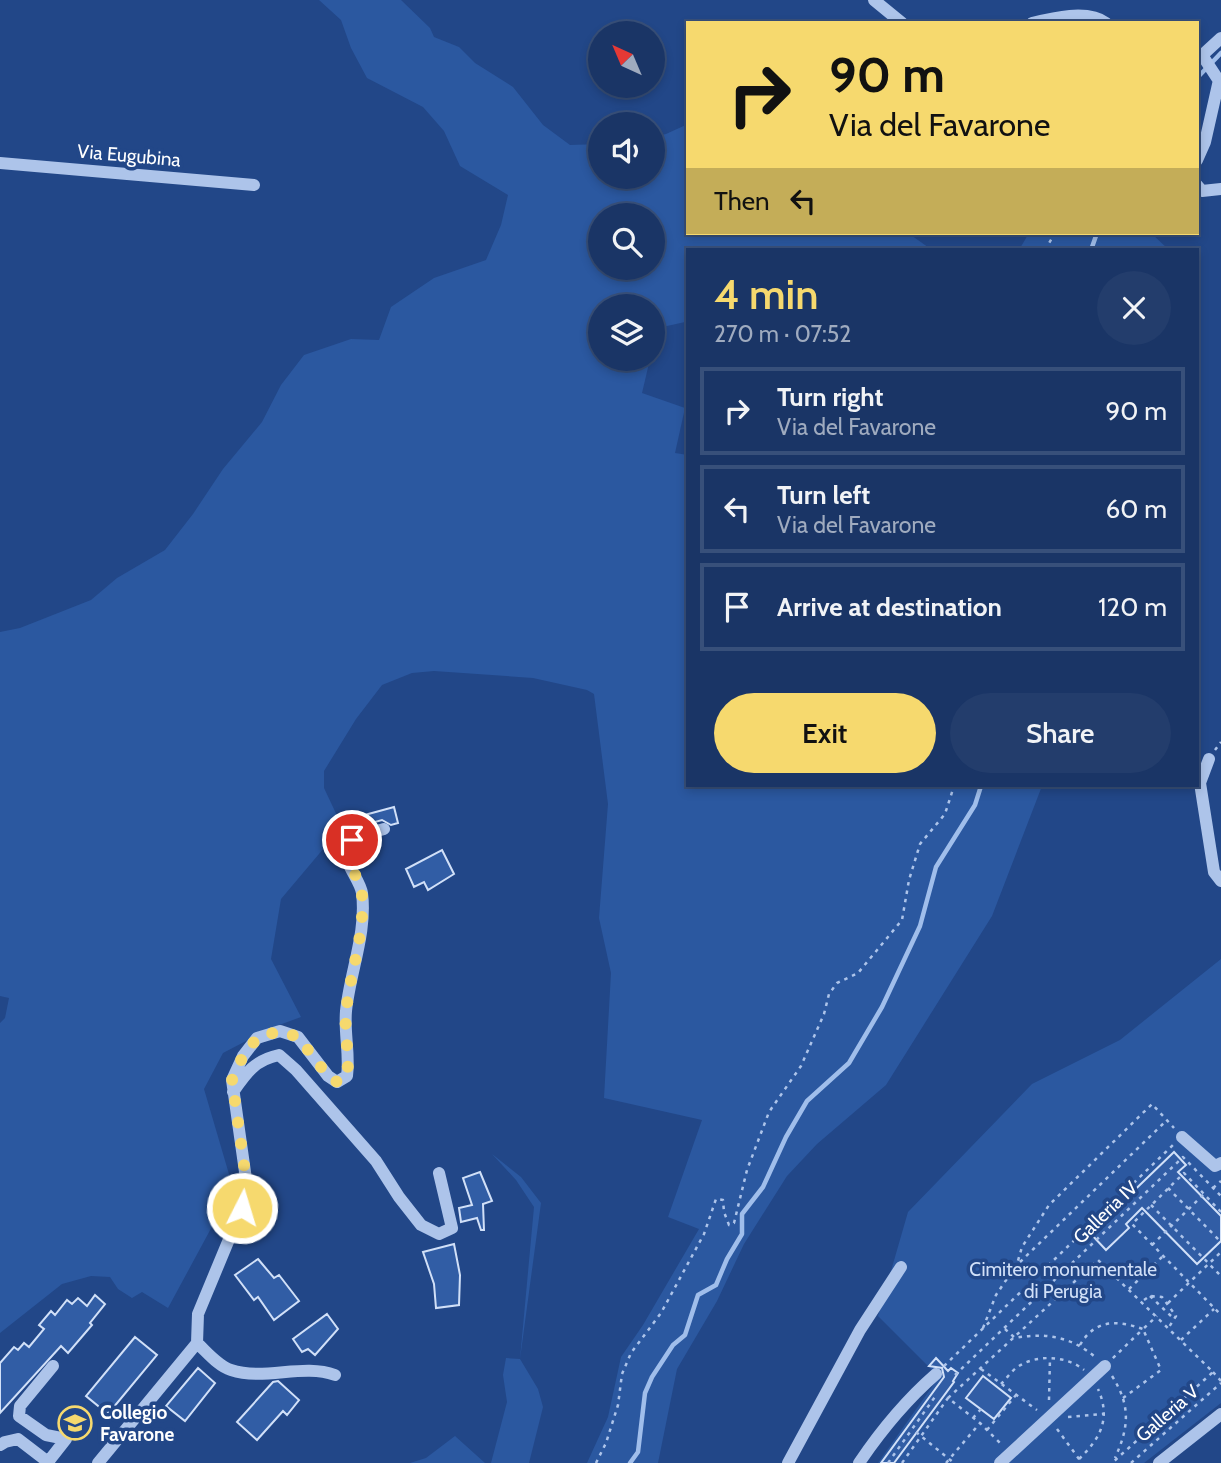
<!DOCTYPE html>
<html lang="en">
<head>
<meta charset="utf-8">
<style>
  body { margin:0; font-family:Cabin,sans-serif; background:#233d6c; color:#f1f3f6; height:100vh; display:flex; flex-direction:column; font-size:26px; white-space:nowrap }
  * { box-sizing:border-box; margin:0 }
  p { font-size:23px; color:#9fabbf }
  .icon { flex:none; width:38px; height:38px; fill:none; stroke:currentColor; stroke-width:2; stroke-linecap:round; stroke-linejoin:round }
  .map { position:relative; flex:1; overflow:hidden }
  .drawer { position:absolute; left:686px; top:248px; width:513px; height:539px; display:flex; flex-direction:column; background:#1a3566; border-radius:0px; box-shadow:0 4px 10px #0003,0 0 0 2px #38507a }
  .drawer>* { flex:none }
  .top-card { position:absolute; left:686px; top:21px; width:513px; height:214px; border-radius:0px; box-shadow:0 4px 10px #0003,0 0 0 2px #38507a; background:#f6d96e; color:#111; overflow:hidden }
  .needle { width:46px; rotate:316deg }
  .controls { position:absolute; left:588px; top:21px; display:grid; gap:14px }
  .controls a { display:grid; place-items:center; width:77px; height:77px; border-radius:50%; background:#1a3566; box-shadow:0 4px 10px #0003,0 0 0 2px #38507a; font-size:35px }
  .pin { position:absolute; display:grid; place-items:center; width:60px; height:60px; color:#fff; margin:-30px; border:4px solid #fff; border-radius:50%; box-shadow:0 2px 7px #0007 }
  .me { position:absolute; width:77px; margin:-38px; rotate:5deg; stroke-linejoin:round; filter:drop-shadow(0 0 5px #0008) }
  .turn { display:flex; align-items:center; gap:24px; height:147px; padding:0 28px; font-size:32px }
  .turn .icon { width:91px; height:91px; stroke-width:2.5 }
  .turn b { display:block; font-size:49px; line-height:60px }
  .then { display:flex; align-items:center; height:66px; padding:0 28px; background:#0003; gap:14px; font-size:26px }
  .round { display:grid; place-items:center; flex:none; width:74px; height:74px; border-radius:37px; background:#233d6c }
  .overview { display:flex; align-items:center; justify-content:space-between; height:119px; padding:0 28px }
  h1 { font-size:42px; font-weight:600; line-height:52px; color:#f6d96e }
  .primary-button { display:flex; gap:14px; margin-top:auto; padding:14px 28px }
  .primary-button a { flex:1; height:80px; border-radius:42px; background:#f6d96e; color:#111; font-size:28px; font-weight:600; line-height:80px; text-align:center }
  .primary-button a+a { background:#233d6c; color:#f1f3f6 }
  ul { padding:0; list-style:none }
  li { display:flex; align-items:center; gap:21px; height:88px; margin:0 14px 10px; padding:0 14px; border:4px solid #38507a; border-radius:0px }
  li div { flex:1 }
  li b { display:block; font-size:26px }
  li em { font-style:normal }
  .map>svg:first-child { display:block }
  .green { fill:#2b58a0; fill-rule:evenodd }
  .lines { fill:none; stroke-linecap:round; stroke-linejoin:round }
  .stream { stroke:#a0beeb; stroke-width:4.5 }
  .building { fill:#315da5; stroke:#d1e0f8; stroke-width:2 }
  .path { stroke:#adc4ea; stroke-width:2.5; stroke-dasharray:3.5 5; stroke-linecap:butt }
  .minor { stroke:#adc4ea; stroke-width:12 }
  .route { stroke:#f6d96e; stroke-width:12; stroke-dasharray:0 21.6 }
  .labels { text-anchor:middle; stroke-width:7; stroke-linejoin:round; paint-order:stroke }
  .street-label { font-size:19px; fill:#fff; stroke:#224788 }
  .park-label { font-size:19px; fill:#d1e0f8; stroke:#224788 }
  .poi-label { font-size:19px; font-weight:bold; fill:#fff; stroke:#224788; text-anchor:start }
</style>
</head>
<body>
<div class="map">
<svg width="1221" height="1463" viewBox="0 0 1221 1463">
  <rect width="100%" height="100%" fill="#224788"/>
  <path class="green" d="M 319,0 L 401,0 L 430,28 L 434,37 L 459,47 L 475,63 L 513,87 L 543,125 L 570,145 L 600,144 L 600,177 L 653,177 L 653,137 L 666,134 L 688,124 L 688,233 L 908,233 L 932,250 L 688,250 L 688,324 L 685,322 L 658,328 L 653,348 L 653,306 L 600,306 L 600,359 L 650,359 L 642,393 L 685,408 L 675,453 L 688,455 L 688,786 L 1042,786 L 992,916 L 886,1085 L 817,1144 L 787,1176 L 744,1244 L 717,1301 L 677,1369 L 658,1463 L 587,1463 L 608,1417 L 621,1357 L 643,1325 L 699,1229 L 668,1217 L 702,1120 L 604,1098 L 611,973 L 599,918 L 608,804 L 594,694 L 587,690 L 533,678 L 434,671 L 412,673 L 382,685 L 356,719 L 324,771 L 324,788 L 340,822 L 338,837 L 324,848 L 281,899 L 271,959 L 301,1017 L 271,1028 L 223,1053 L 204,1089 L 231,1181 L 228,1197 L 168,1308 L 142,1292 L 132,1298 L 118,1289 L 110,1277 L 91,1276 L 62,1284 L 0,1333 L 0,1023 L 5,1018 L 9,998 L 0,996 L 0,632 L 20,628 L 91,600 L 117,578 L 165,550 L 193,514 L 223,469 L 262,422 L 281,385 L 304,355 L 351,339 L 379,340 L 391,307 L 434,278 L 486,260 L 501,225 L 508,195 L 460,166 L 444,131 L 423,107 L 367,78 L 351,48 L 341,20 ZM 600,215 L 653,215 L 653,268 L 600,268 Z
    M 1029,233 L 1151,233 L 1169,250 L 1019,250 Z
    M 1221,959 L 1221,1403 L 1144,1463 L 878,1463 L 939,1377 L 878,1316 L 908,1212 L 1032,1084 L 1120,1040 Z
    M 492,1154 L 521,1177 L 541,1203 L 520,1359 L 538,1389 L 543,1407 L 529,1463 L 491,1463 L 507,1402 L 503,1375 L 506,1358 L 520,1359 L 534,1207 L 516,1180 Z
    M 455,1436 L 485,1463 L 410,1463 L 426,1458 Z"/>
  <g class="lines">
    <path class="stream" d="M 1197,78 L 1221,53
      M 1091,250 L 1097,233
      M 630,1463 L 638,1452 L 645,1393 L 652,1377 L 673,1345 L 685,1335 L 698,1295 L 716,1285 L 727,1259 L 742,1234 L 742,1214 L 763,1187 L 786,1137 L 807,1101 L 849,1063 L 882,1007 L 920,926 L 936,867 L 975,805 L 981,786"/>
  </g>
  <path class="building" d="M 394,807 L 398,823 L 391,825 L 382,820 L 364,825 L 361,816 Z
    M 442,850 L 454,874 L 428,890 L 424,882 L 414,887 L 406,869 Z
    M 1174,1152 L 1186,1165 L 1178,1172 L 1221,1216 L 1221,1241 L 1197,1264 L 1142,1208 L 1126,1224 L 1129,1228 L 1106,1250 L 1090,1233 Z
    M 480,1172 L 492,1201 L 483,1204 L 484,1230 L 481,1230 L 477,1218 L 461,1222 L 459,1208 L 472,1205 L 463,1178 Z
    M 454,1244 L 460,1275 L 459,1305 L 436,1308 L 434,1284 L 423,1252 Z
    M 258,1259 L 274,1278 L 279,1275 L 299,1301 L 274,1320 L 258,1297 L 254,1300 L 235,1275 Z
    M 95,1295 L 105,1304 L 90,1323 L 92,1325 L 68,1353 L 61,1346 L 0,1413 L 0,1363 L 14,1347 L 18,1350 L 24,1343 L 29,1347 L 44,1329 L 39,1325 L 51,1311 L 55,1315 L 67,1300 L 72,1304 L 78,1298 L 87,1306 Z
    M 327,1314 L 338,1329 L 315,1355 L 308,1349 L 302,1352 L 293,1339 Z
    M 135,1337 L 157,1355 L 108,1414 L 86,1396 Z
    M 936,1358 L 948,1371 L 951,1368 L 958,1373 L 953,1381 L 954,1382 L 894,1463 L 881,1463 L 944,1377 L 942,1368 L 929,1366 Z
    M 198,1368 L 215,1383 L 185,1421 L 166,1406 Z
    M 983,1376 L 1011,1398 L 994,1419 L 966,1398 Z
    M 278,1381 L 299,1400 L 287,1415 L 283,1411 L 257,1440 L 237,1422 L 273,1382 Z"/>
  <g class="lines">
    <path class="path" d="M 1045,250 L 1055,233
      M 1215,750 L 1221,742
      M 1168,1188 L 1221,1242
      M 1213,1188 L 1221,1181
      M 1151,1205 L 1221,1276
      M 1221,1212 L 1184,1173 L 1132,1224 L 1221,1315
      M 1152,1245 L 1204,1194
      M 1020,1262 L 1166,1121
      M 1129,1289 L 1162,1257
      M 1150,1296 L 1171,1316 L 1170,1317
      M 1144,1300 L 1150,1296 L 1162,1297 L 1176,1316 L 1169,1327
      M 1168,1303 L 1221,1252
      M 983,1328 L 996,1295 L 1017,1264 L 1022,1247 L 1049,1205 L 1152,1104 L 1174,1128
      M 1005,1329 L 1015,1338 C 1045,1332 1073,1337 1096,1358
      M 1181,1340 L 1214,1309
      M 1080,1345 C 1095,1319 1117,1320 1143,1329 L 1112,1359
      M 944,1366 L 1173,1145
      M 981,1369 L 1037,1410
      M 1213,1372 L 1221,1381
      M 955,1375 L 1183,1157 L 1221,1196
      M 1112,1376 C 1131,1406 1129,1427 1115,1458
      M 1001,1384 C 1006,1379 1011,1372 1016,1368 C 1035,1354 1066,1355 1084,1370
      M 948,1398 L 1098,1260 L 1213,1372 L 1112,1463
      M 1123,1398 L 1161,1370 L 1143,1329 L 1157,1316
      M 1049,1400 L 1050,1358
      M 1068,1417 L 1103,1414
      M 973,1418 L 981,1409
      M 1057,1429 L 1082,1463
      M 987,1430 L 1016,1395
      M 916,1432 L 954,1463
      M 1079,1459 C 1101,1438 1111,1418 1098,1389
      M 596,1463 L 606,1443 L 618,1405 L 622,1374 L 631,1353 L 661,1313 L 704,1234 L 716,1199 L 723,1200 L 724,1212 L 729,1225 L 734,1223 L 747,1170 L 769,1112 L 801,1066 L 824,1014 L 829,994 L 837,983 L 858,973 L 902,920 L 909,880 L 920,844 L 945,814 L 954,786
      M 888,1463 L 937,1394
      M 902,1463 L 948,1398 L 980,1423 L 1002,1445
      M 946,1463 L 980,1423
      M 1131,1463 L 1221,1383"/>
    <path class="minor" d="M 874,0 L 902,23
      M 1032,23 C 1052,18 1088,9 1106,23
      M 1202,55 L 1221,84
      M 1198,59 L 1221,38
      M 1197,160 L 1205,142 L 1219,80
      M 0,163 L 254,185
      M 1197,185 L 1202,191 L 1221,189
      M 1209,759 L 1200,783 L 1214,872 L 1221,881
      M 233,1092 C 246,1073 255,1060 279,1055 L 296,1070 L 376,1161 L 399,1197 L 421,1225 L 439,1234 L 452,1228 L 439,1173
      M 1182,1137 L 1215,1166 L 1221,1163
      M 197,1343 C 207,1352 218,1366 231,1370 C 265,1381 303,1363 335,1375
      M 0,1445 L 5,1442 L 18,1439 L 48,1462 L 47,1463
      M 48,1462 L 66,1439 L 46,1435 L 19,1416 L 20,1406 L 53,1366
      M 98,1463 L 197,1343 L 198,1314 L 242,1208 L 246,1179 L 232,1080 L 243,1056 L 257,1038 L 280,1031 L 298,1037 L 328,1076 L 337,1082 L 347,1076 C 350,1054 344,1034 346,1011 C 350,972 367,933 362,893 C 360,879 342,862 347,848 C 350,835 374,832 384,829
      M 788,1463 L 860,1330 L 901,1267
      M 859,1463 C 882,1429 905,1401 936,1374
      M 1000,1463 L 1105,1366
      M 1159,1463 L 1221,1414"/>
  </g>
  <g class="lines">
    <path class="route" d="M 242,1208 L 246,1179 L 232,1080 L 243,1056 L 257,1038 L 280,1031 L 298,1037 L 328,1076 L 337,1082 L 347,1076 C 350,1055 344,1034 346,1012 C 350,973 365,935 362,895 C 361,876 338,858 352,840"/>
  </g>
  <defs>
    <symbol id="university-ring" viewBox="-11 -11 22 22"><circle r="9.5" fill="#224788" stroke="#f6d96e" stroke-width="1.5"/><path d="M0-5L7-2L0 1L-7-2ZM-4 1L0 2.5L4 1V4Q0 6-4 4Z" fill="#f6d96e"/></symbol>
  </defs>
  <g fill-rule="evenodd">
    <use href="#university-ring" x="56" y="1404" width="38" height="38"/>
  </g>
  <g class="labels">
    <g class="street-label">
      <text transform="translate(129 155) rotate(5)" y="7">Via Eugubina</text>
      <text transform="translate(1105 1212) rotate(-44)" y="7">Galleria IV</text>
      <text transform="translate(1167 1413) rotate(-41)" y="7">Galleria V</text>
    </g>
    <g class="park-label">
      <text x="1063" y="1276">Cimitero monumentale<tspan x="1063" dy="22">di Perugia</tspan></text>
    </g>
    <g class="poi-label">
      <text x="100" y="1419">Collegio<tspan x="100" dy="22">Favarone</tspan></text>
    </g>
  </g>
</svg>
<div class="controls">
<a><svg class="needle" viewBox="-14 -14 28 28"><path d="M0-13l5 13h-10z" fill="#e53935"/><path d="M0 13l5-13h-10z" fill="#9fabbf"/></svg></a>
<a><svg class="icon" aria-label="sound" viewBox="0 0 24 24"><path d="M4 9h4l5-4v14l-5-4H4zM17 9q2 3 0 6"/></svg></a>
<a><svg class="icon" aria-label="search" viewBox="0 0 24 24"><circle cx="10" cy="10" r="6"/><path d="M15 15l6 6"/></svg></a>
<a><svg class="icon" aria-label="layers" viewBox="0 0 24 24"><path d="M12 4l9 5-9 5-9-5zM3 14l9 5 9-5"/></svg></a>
</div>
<div class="pin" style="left:352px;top:840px;background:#d93025"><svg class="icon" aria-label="arrive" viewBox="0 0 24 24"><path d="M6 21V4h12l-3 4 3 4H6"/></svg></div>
<svg class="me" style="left:242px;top:1208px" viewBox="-20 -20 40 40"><circle r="17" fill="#f6d96e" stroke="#fff" stroke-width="3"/><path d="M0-11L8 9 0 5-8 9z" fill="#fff"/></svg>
<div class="top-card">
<div class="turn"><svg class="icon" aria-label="right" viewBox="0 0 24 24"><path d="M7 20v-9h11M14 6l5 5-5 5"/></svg><div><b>90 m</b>Via del Favarone</div></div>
<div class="then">Then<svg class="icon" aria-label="left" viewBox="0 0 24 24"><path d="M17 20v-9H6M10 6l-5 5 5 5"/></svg></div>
</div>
<section class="drawer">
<div class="overview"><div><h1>4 min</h1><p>270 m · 07:52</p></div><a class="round"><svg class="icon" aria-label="close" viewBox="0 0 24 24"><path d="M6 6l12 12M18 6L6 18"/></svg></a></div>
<ul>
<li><svg class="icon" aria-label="right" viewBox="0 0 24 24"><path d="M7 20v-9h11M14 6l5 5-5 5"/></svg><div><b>Turn right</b><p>Via del Favarone</p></div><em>90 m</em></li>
<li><svg class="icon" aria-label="left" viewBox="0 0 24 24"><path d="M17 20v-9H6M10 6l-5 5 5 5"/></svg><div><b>Turn left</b><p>Via del Favarone</p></div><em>60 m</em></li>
<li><svg class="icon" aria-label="arrive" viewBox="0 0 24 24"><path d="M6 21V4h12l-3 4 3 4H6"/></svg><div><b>Arrive at destination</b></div><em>120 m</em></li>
</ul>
<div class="primary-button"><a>Exit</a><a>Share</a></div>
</section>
</div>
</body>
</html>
